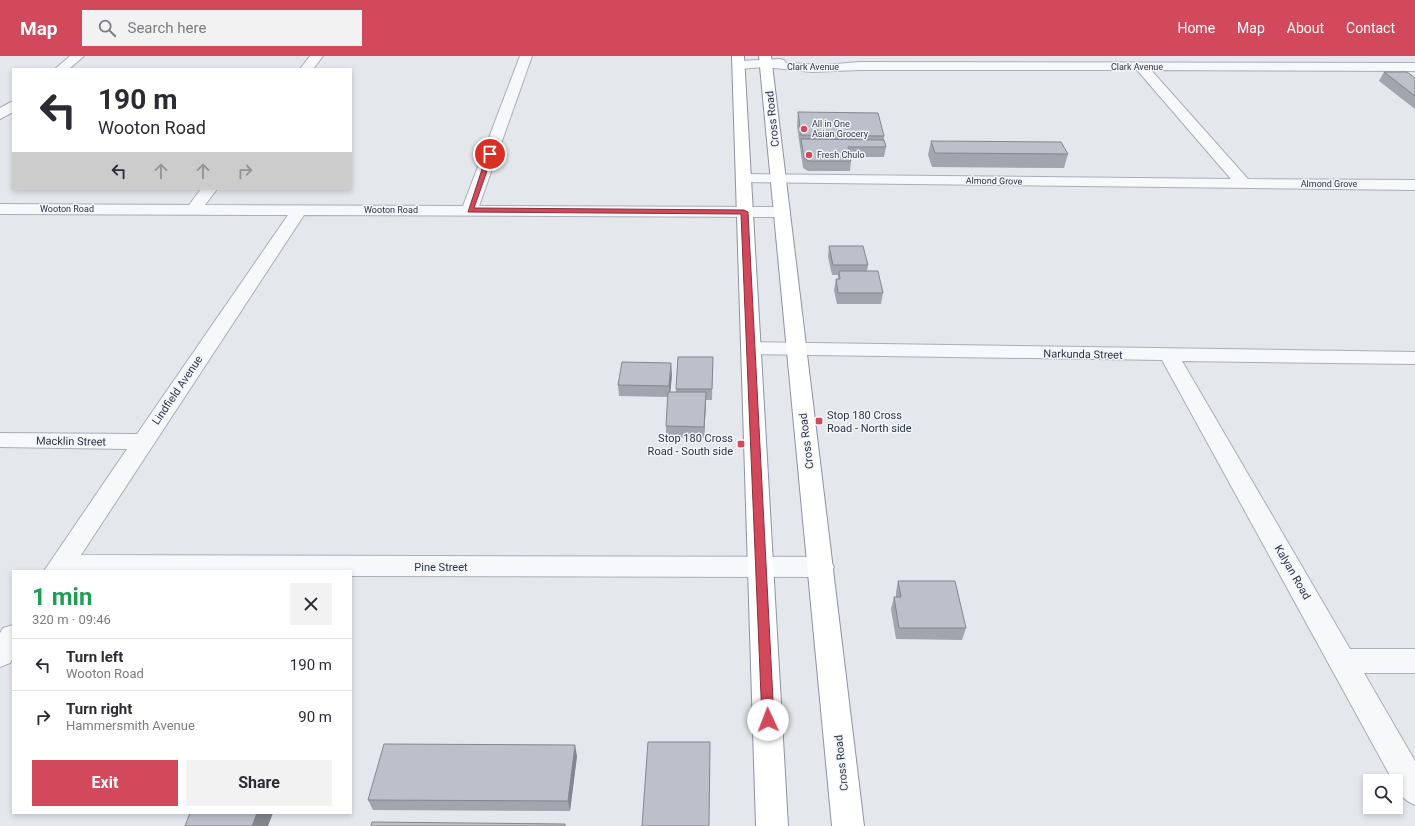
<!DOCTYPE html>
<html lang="en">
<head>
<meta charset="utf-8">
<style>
  body { margin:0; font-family:Roboto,sans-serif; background:#f2f2f3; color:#2b2b33; height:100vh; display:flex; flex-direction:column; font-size:15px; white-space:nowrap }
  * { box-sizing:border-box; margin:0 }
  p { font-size:13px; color:#7c7c81 }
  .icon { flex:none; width:22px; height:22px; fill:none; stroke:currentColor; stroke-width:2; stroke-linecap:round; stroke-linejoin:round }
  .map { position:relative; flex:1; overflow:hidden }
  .drawer { position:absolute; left:12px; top:514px; width:340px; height:244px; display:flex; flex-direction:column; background:#fff; border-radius:0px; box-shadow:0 2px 6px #0003 }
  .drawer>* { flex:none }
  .banner { position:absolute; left:12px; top:12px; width:340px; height:122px; border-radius:0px; box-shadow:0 2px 6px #0003; background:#fff; color:#2b2b33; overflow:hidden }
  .controls { position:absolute; left:1363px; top:718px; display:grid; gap:8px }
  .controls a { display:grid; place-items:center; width:40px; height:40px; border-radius:0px; background:#fff; box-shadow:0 2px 6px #0003; font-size:20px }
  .pin { position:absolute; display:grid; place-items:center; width:34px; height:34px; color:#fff; margin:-17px; border:2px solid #fff; border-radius:50%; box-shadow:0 1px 4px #0007 }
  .me { position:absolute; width:44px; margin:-22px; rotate:358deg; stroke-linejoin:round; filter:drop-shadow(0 0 3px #0008) }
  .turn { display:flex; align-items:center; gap:14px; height:84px; padding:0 20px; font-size:18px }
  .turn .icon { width:52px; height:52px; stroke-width:2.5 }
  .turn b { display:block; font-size:28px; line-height:34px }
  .lanes { display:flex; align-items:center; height:38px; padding:0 20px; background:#0003; justify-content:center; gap:20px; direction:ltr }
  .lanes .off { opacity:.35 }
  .round { display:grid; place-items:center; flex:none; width:42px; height:42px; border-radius:0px; background:#f2f2f3 }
  .head { display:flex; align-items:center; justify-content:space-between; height:68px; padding:0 20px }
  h1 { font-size:24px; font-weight:700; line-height:30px; color:#1e9e55 }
  .cta { display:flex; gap:8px; margin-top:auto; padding:8px 20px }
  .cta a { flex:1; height:46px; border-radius:0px; background:#d1495b; color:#fff; font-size:16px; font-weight:700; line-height:46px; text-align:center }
  .cta a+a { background:#f2f2f3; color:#2b2b33 }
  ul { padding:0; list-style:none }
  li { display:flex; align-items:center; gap:12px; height:52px; padding:0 20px; border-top:1px solid #e1e1e2 }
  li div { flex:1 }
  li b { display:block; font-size:15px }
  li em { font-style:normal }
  header { display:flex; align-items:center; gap:24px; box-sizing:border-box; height:56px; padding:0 20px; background:#d1495b; color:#fff }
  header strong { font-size:19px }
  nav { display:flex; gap:22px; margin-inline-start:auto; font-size:14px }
  .search { width:280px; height:36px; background:#f2f2f3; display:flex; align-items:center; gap:10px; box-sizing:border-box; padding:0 14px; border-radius:0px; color:#7c7c81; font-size:15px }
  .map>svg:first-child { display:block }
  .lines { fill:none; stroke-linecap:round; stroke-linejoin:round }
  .minor-casing { stroke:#a9aeb7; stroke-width:2 }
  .highway-casing { stroke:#8b94a3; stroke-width:2 }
  .minor { fill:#f7f8fa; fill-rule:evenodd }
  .highway { fill:#fff; fill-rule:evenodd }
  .wall { fill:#a1a5ae }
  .shaded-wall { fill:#83868d }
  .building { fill:#bbc0ca; stroke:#83868d }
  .route { fill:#d1495b; stroke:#882f3b }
  .poi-dot { fill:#d1495b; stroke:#f4f6f9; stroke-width:1.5 }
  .labels { text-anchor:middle; stroke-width:3; stroke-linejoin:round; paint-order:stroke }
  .far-street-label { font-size:9px; fill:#2b3445; stroke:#f4f6f9 }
  .far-poi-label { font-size:9px; fill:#2b3445; stroke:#f4f6f9; text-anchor:start }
  .street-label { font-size:11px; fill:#2b3445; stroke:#f4f6f9 }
  .poi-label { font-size:11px; fill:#2b3445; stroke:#f4f6f9; text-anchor:start }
</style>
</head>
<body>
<header>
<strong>Map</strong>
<div class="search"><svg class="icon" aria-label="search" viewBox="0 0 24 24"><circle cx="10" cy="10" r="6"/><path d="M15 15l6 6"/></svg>Search here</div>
<nav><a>Home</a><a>Map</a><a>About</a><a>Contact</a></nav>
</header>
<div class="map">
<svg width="1415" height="770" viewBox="0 0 1415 770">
  <rect width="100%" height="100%" fill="#e4e7ec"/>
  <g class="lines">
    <defs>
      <path id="minor" d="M 70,0 L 84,0 L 69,13 L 55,13 Z
        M 310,0 L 323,0 L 313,13 L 300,13 Z
        M 520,0 L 532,0 L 479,150 L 782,151 L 788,153 L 790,156 L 788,159 L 782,161 L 304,159 L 81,499 L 821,501 L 830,504 L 834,511 L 830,518 L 821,521 L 351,520 L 351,515 L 44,515 L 127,393 L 0,391 L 0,377 L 137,378 L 288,159 L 0,158 L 0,148 L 189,149 L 201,133 L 217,133 L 205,149 L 463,150 Z
        M 780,3 L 784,4 L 786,7 L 824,9 L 859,6 L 1415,7 L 1415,15 L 1151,14 L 1248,123 L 1415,124 L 1415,134 L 739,126 L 736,123 L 739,120 L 744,118 L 1231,123 L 1137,14 L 859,14 L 812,16 L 765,11 L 739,13 L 733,9 L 739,5 Z
        M 13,45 L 13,56 L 0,63 L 0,52 Z
        M 751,286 L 1415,296 L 1415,308 L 1182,305 L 1350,593 L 1415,593 L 1415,617 L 1364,617 L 1415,705 L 1415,749 C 1405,745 1396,737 1396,725 L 1393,725 L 1162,304 L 751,298 L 744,296 L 741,292 L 744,288 Z
        M 13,569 L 13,602 L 10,607 L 0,611 L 0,577 L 3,572 Z"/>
      <path id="highway" d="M 732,0 L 744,0 L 788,770 L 756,770 Z
        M 759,0 L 771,0 L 864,770 L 832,770 Z"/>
    </defs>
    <use href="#minor" class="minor-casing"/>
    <use href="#highway" class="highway-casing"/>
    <use href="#minor" class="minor"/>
    <use href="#highway" class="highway"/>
  </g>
  <path class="wall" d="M 1384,16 L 1415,22 L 1415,53 L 1379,25 Z
    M 798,56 L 884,80 L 884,84 L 886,91 L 884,101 L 850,101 L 851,105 L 850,115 L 808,115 L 803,112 L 797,70 Z
    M 931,85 L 1068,98 L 1064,112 L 932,111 L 928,99 Z
    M 829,190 L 868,209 L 867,215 L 883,237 L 881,248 L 837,248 L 834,234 L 836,223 L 838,223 L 838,219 L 832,219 L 828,201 Z
    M 713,301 L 712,344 L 706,344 L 704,382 L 666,381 L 666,370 L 668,341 L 619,340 L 618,329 L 672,318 L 670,336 L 676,336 L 676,333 Z
    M 898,525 L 966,572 L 962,584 L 896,583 L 891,553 L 894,541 L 896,541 L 896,536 Z
    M 577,700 L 570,755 L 373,754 L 368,744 Z"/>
  <path class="shaded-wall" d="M 671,307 L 672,318 L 670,341 L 669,330 Z
    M 706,336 L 706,347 L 704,382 L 704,371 Z
    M 575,689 L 577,700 L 570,755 L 568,745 Z
    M 257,757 L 273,757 L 268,770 L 252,770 Z"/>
  <path class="building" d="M 1384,16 L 1407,16 L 1415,22 L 1415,40 Z
    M 798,56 L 878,57 L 884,80 L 801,79 Z
    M 801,83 L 884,84 L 886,91 L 848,91 L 851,105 L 809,105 L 804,102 Z
    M 931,85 L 1061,86 L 1068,98 L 935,97 Z
    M 829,190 L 863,190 L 868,209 L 833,209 Z
    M 839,215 L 878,215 L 883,237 L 838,237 L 836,223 L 840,223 Z
    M 678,301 L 713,301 L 712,333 L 676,333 Z
    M 622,306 L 671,307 L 669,330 L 618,329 Z
    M 668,336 L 706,336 L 704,371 L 666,370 Z
    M 898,525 L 955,525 L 966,572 L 899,572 L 894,541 L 901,541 Z
    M 648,686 L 710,686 L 709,770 L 642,770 Z
    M 384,688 L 575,689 L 568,745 L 368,744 Z
    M 190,757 L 257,757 L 252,770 L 185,770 Z
    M 372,766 L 565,768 L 565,770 L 371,770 Z"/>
  <path class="route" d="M 490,96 L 493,98 L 474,152 L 744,154 L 748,156 L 774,664 L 772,668 L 768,669 L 764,668 L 762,664 L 741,158 L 468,156 L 487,98 Z"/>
  <g class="poi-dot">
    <circle cx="804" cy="73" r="4"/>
    <circle cx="809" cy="99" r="4"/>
    <rect x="815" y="361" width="8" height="8" rx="2"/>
    <rect x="737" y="384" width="8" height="8" rx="2"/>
  </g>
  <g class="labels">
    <g class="far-street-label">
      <text x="813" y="14">Clark Avenue</text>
      <text x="1137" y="14">Clark Avenue</text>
      <text transform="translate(994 125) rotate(1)" y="3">Almond Grove</text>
      <text x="1329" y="131">Almond Grove</text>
      <text x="67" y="156">Wooton Road</text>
      <text x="391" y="157">Wooton Road</text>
    </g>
    <g class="far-poi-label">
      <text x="812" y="71">All in One<tspan x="812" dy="10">Asian Grocery</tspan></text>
      <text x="817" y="102">Fresh Chulo</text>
    </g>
    <g class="street-label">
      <text transform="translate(772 63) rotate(-96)" y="4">Cross Road</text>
      <text transform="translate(1083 298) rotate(1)" y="4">Narkunda Street</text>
      <text transform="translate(177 334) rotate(-56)" y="4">Lindfield Avenue</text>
      <text transform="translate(71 385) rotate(1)" y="4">Macklin Street</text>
      <text transform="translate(806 385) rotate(-97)" y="4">Cross Road</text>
      <text x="441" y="515">Pine Street</text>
      <text transform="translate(1293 516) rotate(60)" y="4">Kalyan Road</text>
      <text transform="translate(841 707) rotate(-96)" y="4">Cross Road</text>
    </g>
    <g class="poi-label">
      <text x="827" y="363">Stop 180 Cross<tspan x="827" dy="13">Road - North side</tspan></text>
      <text x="733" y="386" text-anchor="end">Stop 180 Cross<tspan x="733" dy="13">Road - South side</tspan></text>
    </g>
  </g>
</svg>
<div class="controls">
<a><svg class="icon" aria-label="search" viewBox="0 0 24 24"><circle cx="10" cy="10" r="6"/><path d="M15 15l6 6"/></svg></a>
</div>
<div class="pin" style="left:490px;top:98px;background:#d93025"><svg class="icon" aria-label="arrive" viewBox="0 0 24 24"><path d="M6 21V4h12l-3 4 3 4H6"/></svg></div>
<svg class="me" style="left:768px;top:664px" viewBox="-20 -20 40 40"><circle r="19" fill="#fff"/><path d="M0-13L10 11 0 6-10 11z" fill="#d1495b"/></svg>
<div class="banner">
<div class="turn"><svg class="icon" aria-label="left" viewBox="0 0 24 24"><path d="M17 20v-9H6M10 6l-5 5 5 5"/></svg><div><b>190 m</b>Wooton Road</div></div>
<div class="lanes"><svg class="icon" aria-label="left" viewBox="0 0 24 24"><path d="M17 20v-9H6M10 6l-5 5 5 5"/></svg><svg class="icon off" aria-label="ahead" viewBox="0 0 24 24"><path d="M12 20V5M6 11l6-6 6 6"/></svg><svg class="icon off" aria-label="ahead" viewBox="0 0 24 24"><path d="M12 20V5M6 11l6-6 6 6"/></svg><svg class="icon off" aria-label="right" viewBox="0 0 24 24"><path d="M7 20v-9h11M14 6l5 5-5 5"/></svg></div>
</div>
<section class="drawer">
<div class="head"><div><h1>1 min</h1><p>320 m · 09:46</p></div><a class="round"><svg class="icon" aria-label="close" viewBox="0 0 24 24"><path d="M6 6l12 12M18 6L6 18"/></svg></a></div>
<ul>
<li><svg class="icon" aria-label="left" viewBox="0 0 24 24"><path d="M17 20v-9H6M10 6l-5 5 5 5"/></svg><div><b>Turn left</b><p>Wooton Road</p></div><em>190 m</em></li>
<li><svg class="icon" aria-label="right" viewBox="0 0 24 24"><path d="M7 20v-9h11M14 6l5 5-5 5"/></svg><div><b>Turn right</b><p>Hammersmith Avenue</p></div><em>90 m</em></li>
</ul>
<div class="cta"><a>Exit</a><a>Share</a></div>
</section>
</div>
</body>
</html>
